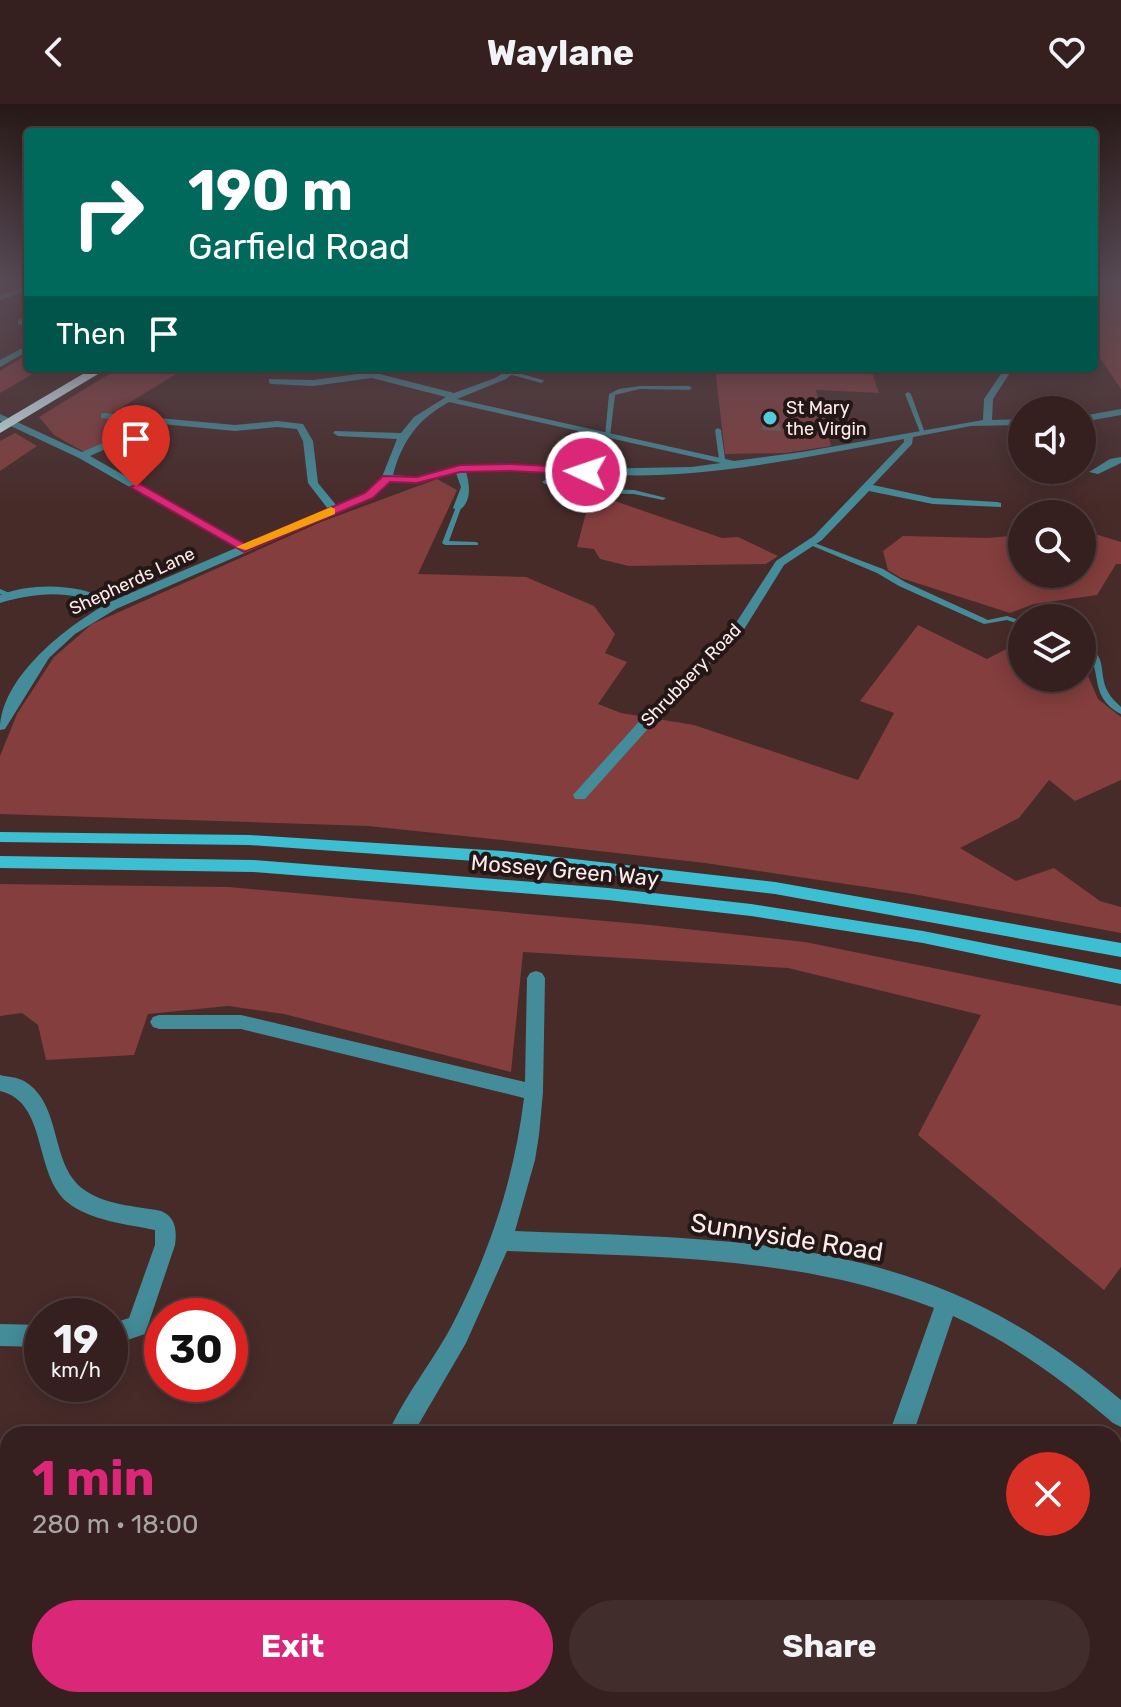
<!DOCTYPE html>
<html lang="en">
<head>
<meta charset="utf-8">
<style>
  body { margin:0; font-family:Rubik,sans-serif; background:#402d2c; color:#f1f3f6; height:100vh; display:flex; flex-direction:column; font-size:30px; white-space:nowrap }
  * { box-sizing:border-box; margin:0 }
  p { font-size:26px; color:#aaa3a4 }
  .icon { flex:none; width:44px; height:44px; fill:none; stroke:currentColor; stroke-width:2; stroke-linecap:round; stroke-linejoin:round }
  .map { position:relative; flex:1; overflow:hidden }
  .sheet { position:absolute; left:0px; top:1322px; width:1122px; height:282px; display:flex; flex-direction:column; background:#35201f; border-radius:24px 24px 0 0; box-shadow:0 4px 20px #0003,0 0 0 2px #4f3e3d }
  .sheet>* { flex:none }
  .hud { position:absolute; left:24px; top:24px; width:1074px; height:244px; border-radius:8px; box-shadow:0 4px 20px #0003,0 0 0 2px #4f3e3d; background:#00695c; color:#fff; overflow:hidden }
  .tools { position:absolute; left:1008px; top:292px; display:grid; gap:16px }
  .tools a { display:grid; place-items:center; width:88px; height:88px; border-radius:50%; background:#35201f; box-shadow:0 4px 20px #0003,0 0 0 2px #4f3e3d; font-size:40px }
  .speed { position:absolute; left:24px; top:1194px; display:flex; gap:16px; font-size:40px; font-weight:700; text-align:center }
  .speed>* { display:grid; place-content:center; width:104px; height:104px; border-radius:50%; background:#35201f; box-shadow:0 4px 20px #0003,0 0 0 2px #4f3e3d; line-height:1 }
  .speed small { font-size:20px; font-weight:400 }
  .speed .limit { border:12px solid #d22; background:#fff; color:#111 }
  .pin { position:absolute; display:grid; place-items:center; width:68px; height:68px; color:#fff; margin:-82px -34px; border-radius:50% 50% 50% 0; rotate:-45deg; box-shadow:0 0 8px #0007 }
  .pin .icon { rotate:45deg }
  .me { position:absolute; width:88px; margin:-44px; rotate:273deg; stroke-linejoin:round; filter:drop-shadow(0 0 6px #0008) }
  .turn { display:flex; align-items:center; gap:28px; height:168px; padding:0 32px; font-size:36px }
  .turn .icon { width:104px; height:104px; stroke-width:2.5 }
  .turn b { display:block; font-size:56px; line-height:68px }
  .then { display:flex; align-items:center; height:76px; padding:0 32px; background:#0003; gap:16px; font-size:30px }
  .round { display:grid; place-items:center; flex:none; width:84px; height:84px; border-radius:42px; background:#402d2c }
  .headline { display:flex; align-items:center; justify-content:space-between; height:136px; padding:0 32px }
  h1 { font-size:48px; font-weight:700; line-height:60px; color:#db2777 }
  .cta { display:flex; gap:16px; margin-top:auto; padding:16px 32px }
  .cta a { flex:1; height:92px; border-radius:48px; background:#db2777; color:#fff; font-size:32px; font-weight:700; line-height:92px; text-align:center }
  .cta a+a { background:#402d2c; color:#f1f3f6 }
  header { display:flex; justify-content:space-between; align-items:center; height:104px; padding:0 32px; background:#35201f; font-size:36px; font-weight:700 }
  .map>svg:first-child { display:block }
  .green { fill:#833e3d }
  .building { fill:#7b5b59 }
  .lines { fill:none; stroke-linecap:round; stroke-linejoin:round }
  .lane { fill:#448c99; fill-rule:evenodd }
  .street { fill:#448c99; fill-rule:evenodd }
  .secondary { fill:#3dbfd3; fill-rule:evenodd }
  .highway { fill:#d3f2f8; fill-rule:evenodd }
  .route { fill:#db2777; stroke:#8e194d; stroke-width:2 }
  .slow { fill:#f59e0b }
  .poi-dot { fill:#54cade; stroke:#241717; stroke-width:3 }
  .labels { text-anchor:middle; stroke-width:8; stroke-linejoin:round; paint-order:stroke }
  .far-poi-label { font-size:18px; fill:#ffecea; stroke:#241717; text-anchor:start }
  .far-street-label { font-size:18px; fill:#ffecea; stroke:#241717 }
  .street-label { font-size:22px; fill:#ffecea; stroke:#241717 }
  .near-street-label { font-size:26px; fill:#ffecea; stroke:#241717 }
</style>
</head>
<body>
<header><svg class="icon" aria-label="back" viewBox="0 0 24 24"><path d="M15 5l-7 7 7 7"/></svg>Waylane<svg class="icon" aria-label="heart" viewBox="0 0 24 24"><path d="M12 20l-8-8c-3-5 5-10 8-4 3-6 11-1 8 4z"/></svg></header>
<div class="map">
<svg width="1121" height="1603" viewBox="0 0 1121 1603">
  <rect width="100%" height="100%" fill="#472b29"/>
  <path class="green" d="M 1094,176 L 1121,176 L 1121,285 L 1094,245 Z
    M 28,250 L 28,264 L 43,264 L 0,289 L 0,267 Z
    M 119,264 L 186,264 L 106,313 L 147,319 L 147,322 L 84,348 L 54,331 L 39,313 Z
    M 715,264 L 1000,264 L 995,270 L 871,266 L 879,289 L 816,286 L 831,342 L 785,349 L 725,350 Z
    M 15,329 L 37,342 L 0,367 L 0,337 Z
    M 437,375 L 457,386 L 418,470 L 526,473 L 594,502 L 615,530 L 605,549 L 627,558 L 598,600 L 621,609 L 694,621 L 858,676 L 894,609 L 860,597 L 918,521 L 987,555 L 1020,538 L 1011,531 L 1022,526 L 1022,574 L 1082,574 L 1082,558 L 1098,595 L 1121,613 L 1121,676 L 1075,697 L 1049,676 L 1019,714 L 960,744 L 1016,777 L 1054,764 L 1100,797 L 1121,803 L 1121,829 L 913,790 L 705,759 L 502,736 L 368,722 L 0,710 L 0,652 L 17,610 L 54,553 L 92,520 L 321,418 Z
    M 609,395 L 722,434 L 738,433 L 778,452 L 766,460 L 629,462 L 600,455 L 594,445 L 577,443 L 588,401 L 602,401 Z
    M 1082,426 L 1121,438 L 1121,460 L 1116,460 L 1097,491 L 1034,500 L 1010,509 L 901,474 L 888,466 L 883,447 L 903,432 L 987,434 L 1022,431 L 1022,470 L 1082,470 Z
    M 0,780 L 229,783 L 650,821 L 805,838 L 1121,902 L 1121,1163 L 1104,1186 L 918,1031 L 981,911 L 788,864 L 523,848 L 511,968 L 284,910 L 228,902 L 148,910 L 134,951 L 46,956 L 38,921 L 22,909 L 0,912 Z"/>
  <path class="building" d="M 760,308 L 777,308 L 781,327 L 763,326 Z"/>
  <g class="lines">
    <path class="lane" d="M 360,264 L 368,264 L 378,268 L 375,270 Z
      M 511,267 L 543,276 L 544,277 L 541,279 L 509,270 L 508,269 Z
      M 640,282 L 689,282 L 692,284 L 689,286 L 640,285 L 615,291 L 610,332 L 605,333 L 609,290 L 619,285 Z
      M 908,288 L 911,290 L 925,329 L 920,328 L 905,290 Z
      M 718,324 L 721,326 L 725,355 L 722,357 L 719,355 L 715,326 Z
      M 588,366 L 591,368 L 589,380 L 592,385 L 634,386 L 666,394 L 663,396 L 634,390 L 590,389 L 588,388 L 584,382 L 545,380 L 542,378 L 545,376 L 583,378 L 585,368 Z
      M 456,403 L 461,404 L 449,437 L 476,438 L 478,439 L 478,441 L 445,441 L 442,439 Z
      M 808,438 L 812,438 L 883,465 L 905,478 L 988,516 L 1007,512 L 1022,517 L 1022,521 L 1007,516 L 984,520 L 899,482 L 877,469 L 808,440 Z
      M 0,485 L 12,490 L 8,492 L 0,490 Z
      M 1082,540 C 1110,551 1097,568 1108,588 C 1111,594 1116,598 1121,603 L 1121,610 C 1085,591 1106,562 1082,545 Z
      M 503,1596 L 519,1596 L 519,1603 L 503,1603 Z"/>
    <path class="street" d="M 28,182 L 28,187 L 0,196 L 0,191 Z
      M 28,212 L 28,223 L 18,220 L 18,216 Z
      M 28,241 L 28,247 L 0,263 L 0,256 Z
      M 511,264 L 520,264 L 506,275 L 457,295 L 734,357 L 802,348 L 983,316 L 984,295 L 1005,264 L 1013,264 L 993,295 L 992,316 L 1022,315 L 1022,321 L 971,322 L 913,333 L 912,340 L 873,381 L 933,394 L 997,398 L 1001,399 L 1001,403 L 933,400 L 869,387 L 822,436 L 784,461 L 743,527 L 672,598 L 585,695 L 575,695 L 573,691 L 662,592 L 734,522 L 776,457 L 814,432 L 904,338 L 904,335 C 834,348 763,363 692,369 C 617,376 541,365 466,368 C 470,381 472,399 458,407 L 453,404 L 461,383 L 456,369 L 417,379 L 389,377 L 373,393 L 116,505 L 75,530 L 49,554 L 5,625 L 0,626 C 0,575 62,526 103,502 C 71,485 33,489 0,499 L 0,491 C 34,478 80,480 112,497 L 236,444 L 79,354 L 0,317 L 0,310 L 82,348 L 149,319 L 101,314 L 101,310 L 104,309 L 235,321 L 277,317 L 303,320 L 313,337 L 318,379 L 336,401 L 365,389 L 382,373 L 397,335 L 338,332 L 333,329 L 335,327 L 401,329 L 414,313 L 446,293 L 372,274 L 313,282 L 272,280 L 269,279 L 269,275 L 313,276 L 372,268 L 454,289 L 495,274 ZM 449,298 L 721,359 L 691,363 L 586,365 L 511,360 L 460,362 L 417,373 L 393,371 C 402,337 418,315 449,298 ZM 162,320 L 235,327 L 277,323 L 297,325 L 303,337 L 308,379 L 328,405 L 246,440 L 90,352 Z
      M 1121,305 L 1121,311 L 1082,318 L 1082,312 Z
      M 1121,353 L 1121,359 L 1098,370 L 1089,368 L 1110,355 Z
      M 536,867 L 542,869 L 545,874 L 543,988 L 539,1031 L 535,1056 L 515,1127 C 661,1133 815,1131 952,1189 C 1014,1215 1070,1253 1121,1296 L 1121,1323 L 1113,1319 C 1064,1277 1012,1239 953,1212 L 913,1330 L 889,1330 L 934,1204 C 799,1151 650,1153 507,1147 L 466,1239 L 413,1330 L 388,1330 C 402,1296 432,1258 450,1225 C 489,1151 514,1076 524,994 L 241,925 L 159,925 L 153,923 L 150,918 L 153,913 L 159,911 L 241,911 L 525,978 L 527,874 L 530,869 Z
      M 0,971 C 8,973 17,973 24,977 C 63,1000 49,1059 83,1085 C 104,1101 136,1102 161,1107 C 176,1113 177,1127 175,1141 L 145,1230 L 110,1242 L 110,1220 L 129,1214 L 155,1141 L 155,1126 C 126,1120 91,1117 67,1098 C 33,1069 48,998 0,987 Z
      M 0,1220 L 42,1221 L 42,1243 L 0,1242 Z
      M 0,1548 L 8,1551 L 8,1577 L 0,1574 Z
      M 95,1596 L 143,1596 L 146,1603 L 98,1603 Z
      M 271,1596 L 299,1596 L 296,1603 L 268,1603 Z"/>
    <path class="secondary" d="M 0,728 L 249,731 L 503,747 L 775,778 L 1121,839 L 1121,853 L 775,790 L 503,759 L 249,741 L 0,738 Z
      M 0,752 L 253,756 L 608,784 L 751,800 L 923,827 L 1121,866 L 1121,880 L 923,839 L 751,812 L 608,796 L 253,768 L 0,764 Z"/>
    <path class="highway" d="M 93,264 L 108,264 L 0,329 L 0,319 Z"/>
  </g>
  <linearGradient id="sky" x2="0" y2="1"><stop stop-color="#271817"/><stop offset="0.44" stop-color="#584a54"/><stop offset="1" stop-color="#584a54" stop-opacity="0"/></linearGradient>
  <rect width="1121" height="401" fill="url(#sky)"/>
  <path class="route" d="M 511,360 L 586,364 L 592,368 L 586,371 L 511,367 L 460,368 L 417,379 L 390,378 L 373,394 L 244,448 L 130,383 L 140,380 L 245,440 L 365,389 L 383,372 L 417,373 L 460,361 Z"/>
  <path class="slow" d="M 331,403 L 335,405 L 335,410 L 246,446 L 236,443 Z"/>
  <circle class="poi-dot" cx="770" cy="314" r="8"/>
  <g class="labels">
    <g class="far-poi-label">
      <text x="786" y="310">St Mary<tspan x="786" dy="21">the Virgin</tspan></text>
    </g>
    <g class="far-street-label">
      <text transform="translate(132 477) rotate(-25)" y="6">Shepherds Lane</text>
      <text transform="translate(691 571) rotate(-46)" y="6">Shrubbery Road</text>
    </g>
    <g class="street-label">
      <text transform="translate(565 766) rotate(5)" y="8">Mossey Green Way</text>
    </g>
    <g class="near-street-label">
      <text transform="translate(787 1133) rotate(9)" y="9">Sunnyside Road</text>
    </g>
  </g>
</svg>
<div class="tools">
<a><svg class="icon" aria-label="sound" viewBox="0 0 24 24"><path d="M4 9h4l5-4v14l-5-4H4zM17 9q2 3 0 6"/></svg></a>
<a><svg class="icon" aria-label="search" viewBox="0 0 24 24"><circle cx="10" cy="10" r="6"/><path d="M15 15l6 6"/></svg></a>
<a><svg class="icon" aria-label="layers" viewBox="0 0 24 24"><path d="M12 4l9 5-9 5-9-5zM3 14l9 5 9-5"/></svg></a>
</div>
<div class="speed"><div>19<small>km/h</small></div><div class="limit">30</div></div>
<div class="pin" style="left:136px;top:383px;background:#d93025"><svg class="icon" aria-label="arrive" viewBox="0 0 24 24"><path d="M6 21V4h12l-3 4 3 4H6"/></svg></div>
<svg class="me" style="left:586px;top:368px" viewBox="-20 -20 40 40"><circle r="17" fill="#db2777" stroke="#fff" stroke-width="3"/><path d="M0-11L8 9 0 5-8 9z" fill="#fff"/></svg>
<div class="hud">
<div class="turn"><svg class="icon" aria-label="right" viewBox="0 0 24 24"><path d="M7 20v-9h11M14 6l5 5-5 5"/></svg><div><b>190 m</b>Garfield Road</div></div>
<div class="then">Then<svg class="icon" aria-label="arrive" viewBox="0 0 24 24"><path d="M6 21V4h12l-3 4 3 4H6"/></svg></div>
</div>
<section class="sheet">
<div class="headline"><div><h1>1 min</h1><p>280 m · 18:00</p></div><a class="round" style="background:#d93025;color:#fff"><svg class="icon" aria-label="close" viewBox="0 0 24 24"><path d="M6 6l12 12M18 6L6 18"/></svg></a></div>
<div class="cta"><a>Exit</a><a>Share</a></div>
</section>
</div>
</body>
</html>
